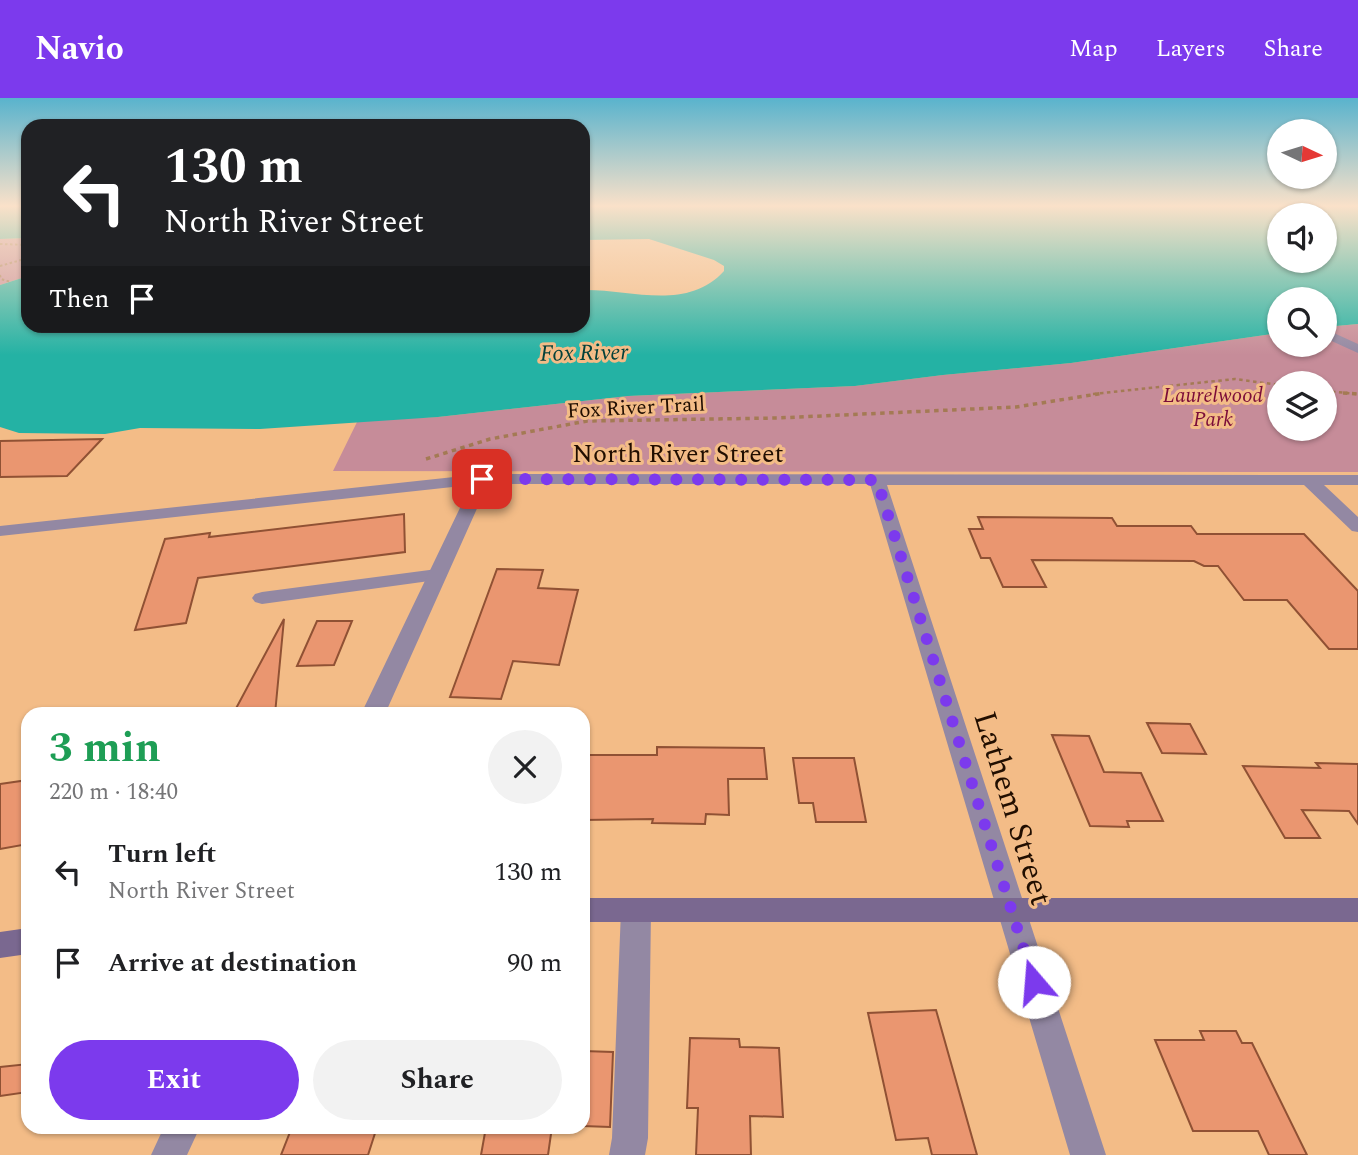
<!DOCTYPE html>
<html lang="en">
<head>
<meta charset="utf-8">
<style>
  body { margin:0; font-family:Spectral,serif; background:#f2f2f2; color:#202124; height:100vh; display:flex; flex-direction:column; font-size:26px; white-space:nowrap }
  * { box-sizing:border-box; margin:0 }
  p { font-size:23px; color:#757577 }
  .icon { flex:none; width:38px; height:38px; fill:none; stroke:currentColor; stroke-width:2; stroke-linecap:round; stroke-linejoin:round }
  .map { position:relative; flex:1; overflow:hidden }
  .details { position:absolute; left:21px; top:609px; width:569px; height:427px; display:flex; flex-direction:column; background:#fff; border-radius:21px; box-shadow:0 2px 5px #0004 }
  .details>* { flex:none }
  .top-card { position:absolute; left:21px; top:21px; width:569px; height:214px; border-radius:21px; box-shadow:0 2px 5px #0004; background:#202124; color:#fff; overflow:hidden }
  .needle { width:46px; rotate:94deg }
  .tools { position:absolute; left:1267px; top:21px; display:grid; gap:14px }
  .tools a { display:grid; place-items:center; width:70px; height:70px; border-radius:50%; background:#fff; box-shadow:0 2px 5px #0004; font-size:35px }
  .pin { position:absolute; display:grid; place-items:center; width:60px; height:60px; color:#fff; margin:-30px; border-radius:14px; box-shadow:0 4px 10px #0006 }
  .me { position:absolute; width:77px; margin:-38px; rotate:342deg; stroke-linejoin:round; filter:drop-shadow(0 0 5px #0008) }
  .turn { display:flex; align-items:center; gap:24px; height:147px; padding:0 28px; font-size:32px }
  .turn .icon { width:91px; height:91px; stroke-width:2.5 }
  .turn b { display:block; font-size:49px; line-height:60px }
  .then { display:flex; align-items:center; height:66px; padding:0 28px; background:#0003; gap:14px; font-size:26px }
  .round { display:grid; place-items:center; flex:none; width:74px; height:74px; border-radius:37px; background:#f2f2f2 }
  .overview { display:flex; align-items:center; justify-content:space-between; height:119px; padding:0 28px }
  h1 { font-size:42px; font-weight:700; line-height:52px; color:#1e9e55 }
  .button { display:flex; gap:14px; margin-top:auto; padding:14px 28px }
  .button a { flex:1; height:80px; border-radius:42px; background:#7c3aed; color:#fff; font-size:28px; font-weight:700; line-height:80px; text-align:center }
  .button a+a { background:#f2f2f2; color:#202124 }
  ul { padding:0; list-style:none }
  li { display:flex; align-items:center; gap:21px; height:91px; padding:0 28px }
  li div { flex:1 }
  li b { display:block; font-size:26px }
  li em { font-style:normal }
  header { display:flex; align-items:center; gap:42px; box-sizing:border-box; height:98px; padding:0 35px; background:#7c3aed; color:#fff }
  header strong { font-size:33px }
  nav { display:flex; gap:38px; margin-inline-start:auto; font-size:24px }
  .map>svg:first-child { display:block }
  .green { fill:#c68c99; fill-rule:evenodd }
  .water { fill:#24b2a4; fill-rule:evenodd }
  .building { fill:#ea9670; stroke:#905134; stroke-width:2 }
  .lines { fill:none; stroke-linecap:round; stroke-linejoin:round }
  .path-far2 { stroke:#a47a54; stroke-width:2; stroke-dasharray:2.5 2.5; stroke-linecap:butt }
  .path-far1 { stroke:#a47a54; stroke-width:2.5; stroke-dasharray:3.5 3.5; stroke-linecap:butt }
  .path { stroke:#a47a54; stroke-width:3.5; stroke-dasharray:4.5 4.5; stroke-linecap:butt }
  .lane { fill:#9388a3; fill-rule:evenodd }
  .street { fill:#9388a3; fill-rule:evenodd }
  .secondary { fill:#7a6890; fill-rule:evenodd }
  .route { stroke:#7c3aed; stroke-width:12; stroke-dasharray:0 21.6 }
  .labels { text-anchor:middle; stroke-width:6; stroke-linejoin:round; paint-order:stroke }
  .far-park-label { font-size:21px; font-style:italic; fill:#7b0c39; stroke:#f3bc87 }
  .far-street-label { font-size:21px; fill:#210e00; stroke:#f3bc87 }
  .far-water-label { font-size:23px; font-style:italic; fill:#02403a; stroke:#f3bc87 }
  .street-label { font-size:26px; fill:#210e00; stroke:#f3bc87 }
  .near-street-label { font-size:32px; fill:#210e00; stroke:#f3bc87 }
</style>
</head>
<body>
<header>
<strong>Navio</strong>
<nav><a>Map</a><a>Layers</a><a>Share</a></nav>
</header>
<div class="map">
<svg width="1358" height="1057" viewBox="0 0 1358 1057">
  <rect width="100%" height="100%" fill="#f3bc87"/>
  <path class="green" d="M 28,140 L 28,178 L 0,187 L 0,141 Z
    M 1358,226 L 1358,374 L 333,373 L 358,322 L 438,319 L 628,298 L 855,288 L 943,277 L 1071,265 L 1279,235 L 1279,247 L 1325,247 L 1325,229 ZM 1279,285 L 1325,285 L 1325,331 L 1279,331 Z"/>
  <path class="water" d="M 0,109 L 28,109 L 28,140 L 0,141 Z
    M 583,109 L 1358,109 L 1358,226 L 1325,229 L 1325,201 L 1279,201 L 1279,235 L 1071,265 L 943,277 L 855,288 L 628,298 L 438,319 L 260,331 L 140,330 L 105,336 L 19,335 L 0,329 L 0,187 L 28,178 L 28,228 L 583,228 L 583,192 C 630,191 687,214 724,173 L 724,168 L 714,162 L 649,141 L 583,142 ZM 1279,117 L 1325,117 L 1325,163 L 1279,163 Z"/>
  <path class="building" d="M 102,341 L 67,378 L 0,379 L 0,343 Z
    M 404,416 L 405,454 L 198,480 L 186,525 L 135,532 L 165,441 L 210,435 L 209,439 Z
    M 978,419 L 1112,420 L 1117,428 L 1191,428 L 1197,436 L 1304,436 L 1358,493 L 1358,551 L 1329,551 L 1287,502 L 1244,502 L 1218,468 L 1204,468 L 1194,463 L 1032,462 L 1046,489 L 1003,489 L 990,460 L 981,460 L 969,431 L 983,431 Z
    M 497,471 L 543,472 L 538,490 L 578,492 L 559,567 L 513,563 L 501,601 L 450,599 Z
    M 284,521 L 275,616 L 233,616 Z
    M 317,523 L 352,523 L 334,567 L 297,568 Z
    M 1147,625 L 1190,626 L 1206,656 L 1162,655 Z
    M 1052,637 L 1089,638 L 1104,674 L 1141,675 L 1163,723 L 1127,723 L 1129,729 L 1090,728 Z
    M 657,649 L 764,650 L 767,681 L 728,681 L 729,717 L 706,716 L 705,726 L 652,725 L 653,721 L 583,722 L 583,657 L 657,657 Z
    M 793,660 L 854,660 L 866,724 L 816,724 L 813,705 L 799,705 Z
    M 1316,665 L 1358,666 L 1358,726 L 1349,713 L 1302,712 L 1320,740 L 1285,740 L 1243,668 L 1320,670 Z
    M 28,682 L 28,746 L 0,751 L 0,686 Z
    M 936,912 L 977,1057 L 932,1057 L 928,1040 L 896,1042 L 868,915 Z
    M 1200,933 L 1236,933 L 1242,945 L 1252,945 L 1307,1057 L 1269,1057 L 1258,1033 L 1193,1033 L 1155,942 L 1204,942 Z
    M 690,940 L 739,941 L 740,949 L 779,950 L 783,1019 L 750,1018 L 751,1057 L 696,1057 L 698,1010 L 687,1010 Z
    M 583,953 L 613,954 L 610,1029 L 583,1028 Z
    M 28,966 L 28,994 L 0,998 L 0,969 Z
    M 292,1029 L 377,1029 L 368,1057 L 281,1057 Z
    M 486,1029 L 552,1029 L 548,1057 L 481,1057 Z"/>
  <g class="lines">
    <path class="path-far2" d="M 0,146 L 28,147
      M 0,168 L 28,160
      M 0,177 L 1,181 L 11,184"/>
    <path class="path-far1" d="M 1325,293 L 1358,296
      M 1093,296 L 1235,281 L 1279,287"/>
    <path class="path" d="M 1343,295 L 1358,296
      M 426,361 L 490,341 L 587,323 L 777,320 L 1016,309 L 1104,295"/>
    <path class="lane" d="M 1325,231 L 1358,246 L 1358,255 L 1325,240 Z
      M 437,471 L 444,473 L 447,477 L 444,481 L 262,506 L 255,504 L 252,500 L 255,496 L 262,494 Z
      M 636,800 L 646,803 L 651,812 L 648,1040 L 645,1057 L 609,1057 L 612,1040 L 621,812 L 626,803 Z"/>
    <path class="street" d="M 482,376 L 1358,377 L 1358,387 L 1324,387 L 1358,419 L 1358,434 L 1352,433 L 1304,387 L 887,387 L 1106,1057 L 1070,1057 L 870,386 L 488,386 L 385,616 L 361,616 L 471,387 L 0,438 L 0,428 Z
      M 164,1029 L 200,1029 L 187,1057 L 151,1057 Z"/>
    <path class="secondary" d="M 583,800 L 1358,800 L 1358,824 L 583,824 Z
      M 28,830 L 28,856 L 0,860 L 0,834 Z"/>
  </g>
  <linearGradient id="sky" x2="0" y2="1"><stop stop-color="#59b3cd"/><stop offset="0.42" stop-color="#fae1c9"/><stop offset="1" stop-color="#fae1c9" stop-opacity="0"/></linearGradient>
  <rect width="1358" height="257" fill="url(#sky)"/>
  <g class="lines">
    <path class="route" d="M 482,381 L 877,382 L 1034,884"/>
  </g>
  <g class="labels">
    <g class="far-park-label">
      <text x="1213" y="304">Laurelwood<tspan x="1213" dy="24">Park</tspan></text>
    </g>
    <g class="far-street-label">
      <text transform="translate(636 309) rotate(-3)" y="7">Fox River Trail</text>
    </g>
    <g class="far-water-label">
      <text transform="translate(584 254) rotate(-1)" y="8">Fox River</text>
    </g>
    <g class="street-label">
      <text x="678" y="364">North River Street</text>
    </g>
    <g class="near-street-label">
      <text transform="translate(1014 710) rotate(73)" y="11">Lathem Street</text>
    </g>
  </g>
</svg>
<div class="tools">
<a><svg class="needle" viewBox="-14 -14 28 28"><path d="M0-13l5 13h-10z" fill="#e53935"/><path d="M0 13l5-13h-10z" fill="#757577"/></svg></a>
<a><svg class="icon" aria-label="sound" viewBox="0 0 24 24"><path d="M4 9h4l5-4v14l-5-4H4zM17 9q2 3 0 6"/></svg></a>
<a><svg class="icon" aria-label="search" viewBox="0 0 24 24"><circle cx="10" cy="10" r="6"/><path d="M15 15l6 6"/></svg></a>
<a><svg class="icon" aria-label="layers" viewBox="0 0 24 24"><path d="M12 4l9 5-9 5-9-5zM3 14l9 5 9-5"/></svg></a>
</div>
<div class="pin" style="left:482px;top:381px;background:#d93025"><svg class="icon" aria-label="arrive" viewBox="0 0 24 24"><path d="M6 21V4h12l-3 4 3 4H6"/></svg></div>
<svg class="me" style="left:1034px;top:884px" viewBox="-20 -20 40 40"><circle r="19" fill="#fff"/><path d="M0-13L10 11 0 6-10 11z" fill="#7c3aed"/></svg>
<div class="top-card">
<div class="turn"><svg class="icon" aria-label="left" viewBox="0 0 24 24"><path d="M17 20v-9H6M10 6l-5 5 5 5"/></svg><div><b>130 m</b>North River Street</div></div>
<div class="then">Then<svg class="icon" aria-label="arrive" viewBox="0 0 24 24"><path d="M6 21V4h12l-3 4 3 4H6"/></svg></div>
</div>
<section class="details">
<div class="overview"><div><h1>3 min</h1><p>220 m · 18:40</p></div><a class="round"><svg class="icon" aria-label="close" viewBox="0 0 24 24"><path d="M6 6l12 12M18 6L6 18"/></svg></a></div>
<ul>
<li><svg class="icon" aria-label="left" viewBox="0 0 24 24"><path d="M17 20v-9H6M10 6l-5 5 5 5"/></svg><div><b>Turn left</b><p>North River Street</p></div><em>130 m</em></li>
<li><svg class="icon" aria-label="arrive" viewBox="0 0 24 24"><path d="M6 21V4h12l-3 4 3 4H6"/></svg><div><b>Arrive at destination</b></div><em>90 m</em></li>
</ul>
<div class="button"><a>Exit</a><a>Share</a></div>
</section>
</div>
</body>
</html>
